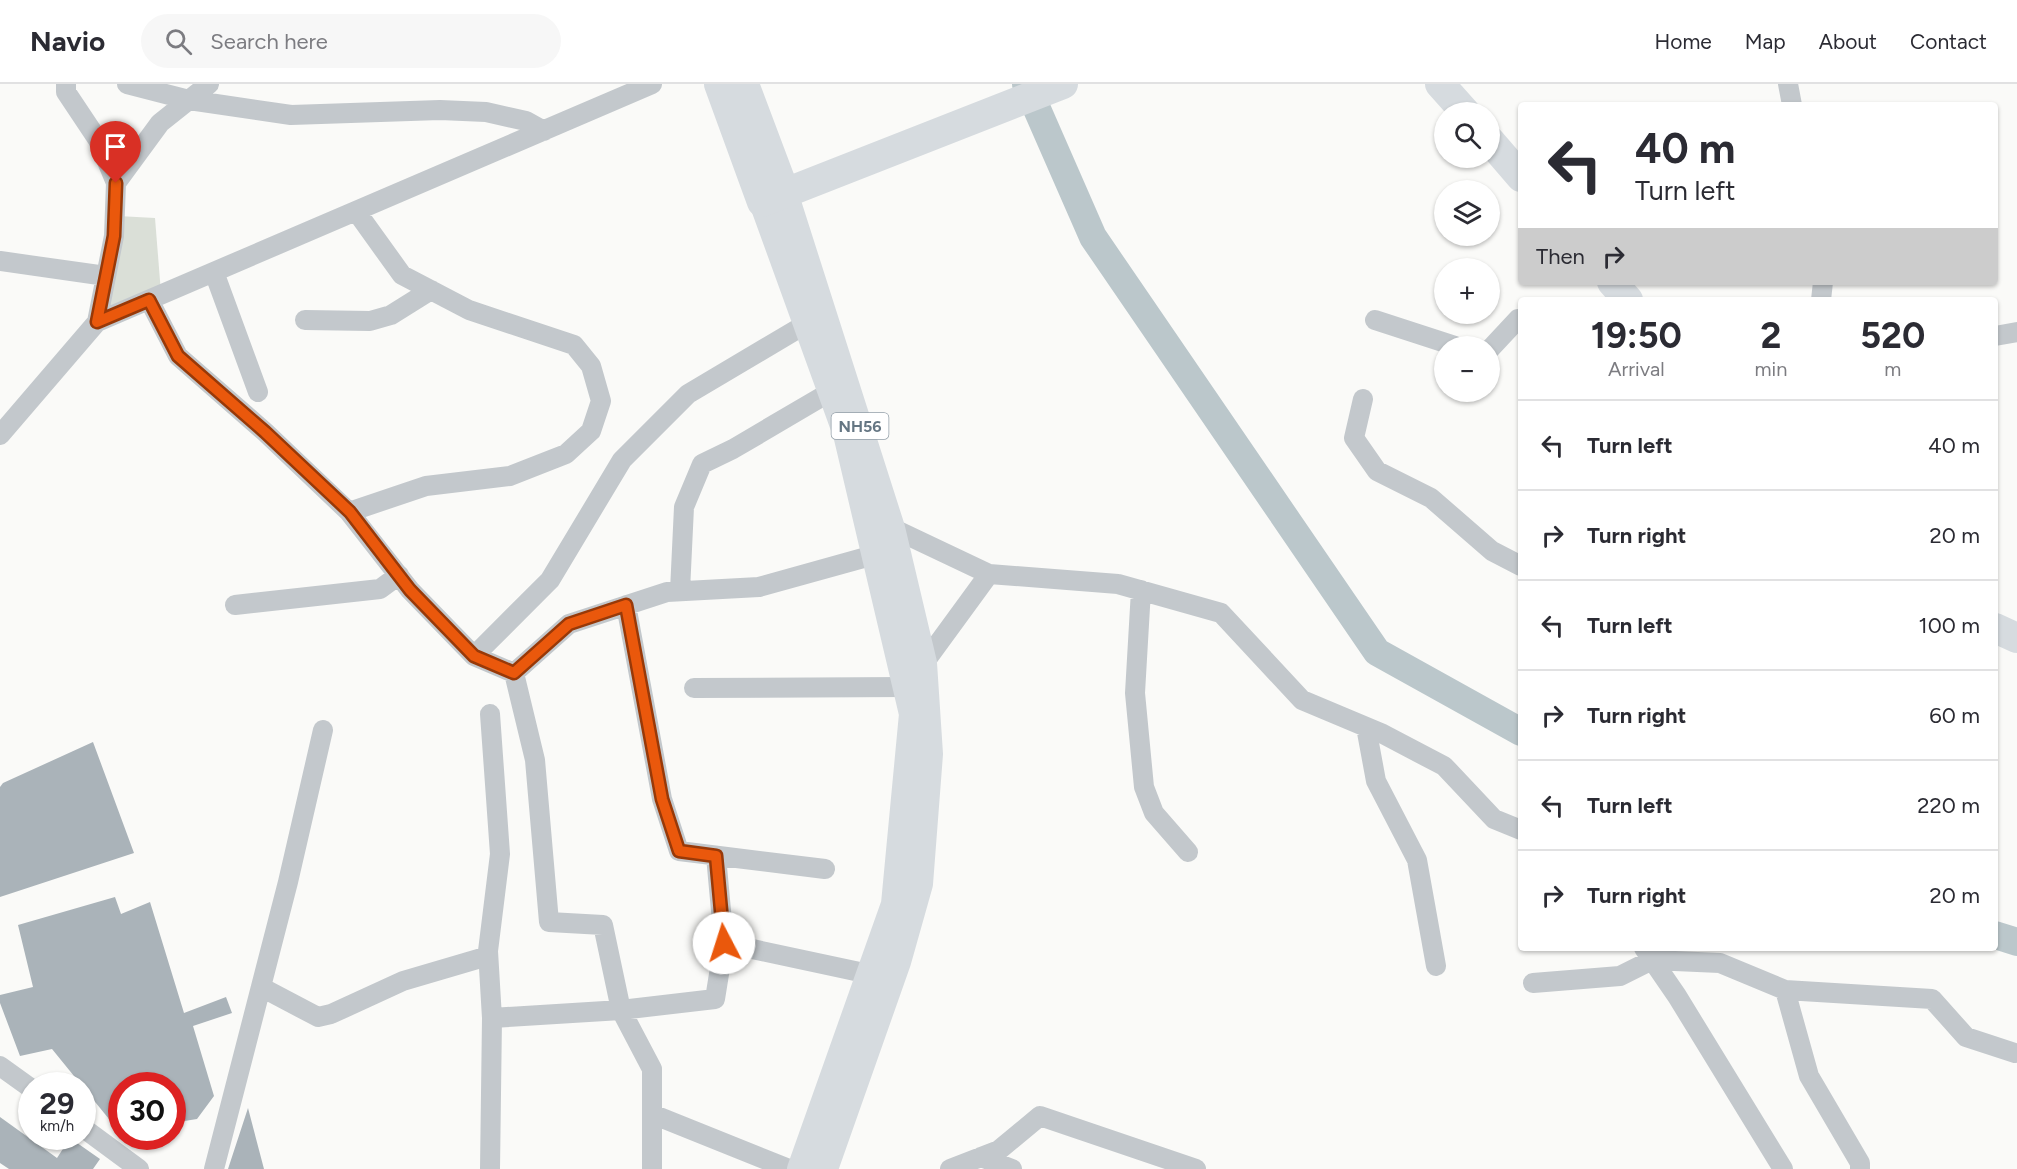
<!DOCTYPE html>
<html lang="en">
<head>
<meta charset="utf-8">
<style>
  body { margin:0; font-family:Figtree,sans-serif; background:#f7f7f7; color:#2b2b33; height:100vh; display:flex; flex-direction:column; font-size:22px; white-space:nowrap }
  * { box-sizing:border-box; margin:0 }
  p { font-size:20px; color:#7c7c81 }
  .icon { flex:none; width:33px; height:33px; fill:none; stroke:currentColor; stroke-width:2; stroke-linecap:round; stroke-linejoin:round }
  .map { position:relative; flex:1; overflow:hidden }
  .drawer { position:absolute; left:1518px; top:213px; width:480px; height:654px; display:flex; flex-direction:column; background:#fff; border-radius:6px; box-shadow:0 2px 4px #0004 }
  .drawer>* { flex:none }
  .guide { position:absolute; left:1518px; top:18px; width:480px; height:183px; border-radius:6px; box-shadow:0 2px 4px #0004; background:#fff; color:#2b2b33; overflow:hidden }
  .tools { position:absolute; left:1434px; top:18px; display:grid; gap:12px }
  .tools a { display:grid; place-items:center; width:66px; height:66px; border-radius:50%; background:#fff; box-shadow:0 2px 4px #0004; font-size:30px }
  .speed { position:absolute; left:18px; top:988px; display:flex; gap:12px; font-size:30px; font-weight:700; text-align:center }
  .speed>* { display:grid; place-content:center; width:78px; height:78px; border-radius:50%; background:#fff; box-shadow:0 2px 4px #0004; line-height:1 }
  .speed small { font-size:15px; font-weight:400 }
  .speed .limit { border:9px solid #d22; background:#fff; color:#111 }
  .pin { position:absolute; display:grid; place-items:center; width:51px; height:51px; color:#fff; margin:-62px -26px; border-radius:50% 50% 50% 0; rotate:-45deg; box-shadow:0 0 6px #0007 }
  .pin .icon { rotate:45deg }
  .me { position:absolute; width:66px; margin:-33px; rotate:355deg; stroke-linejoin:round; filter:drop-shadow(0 0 4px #0008) }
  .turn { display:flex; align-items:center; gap:21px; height:126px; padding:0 18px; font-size:27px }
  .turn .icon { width:78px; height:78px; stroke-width:2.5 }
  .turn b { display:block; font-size:42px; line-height:51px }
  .then { display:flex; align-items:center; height:57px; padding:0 18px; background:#0003; gap:12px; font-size:22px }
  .eta { display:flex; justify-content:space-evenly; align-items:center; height:102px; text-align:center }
  .eta b { font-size:36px; font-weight:700; line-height:42px }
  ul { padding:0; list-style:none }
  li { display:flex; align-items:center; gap:18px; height:90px; padding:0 18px; border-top:2px solid #e1e1e2 }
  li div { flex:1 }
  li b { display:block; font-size:22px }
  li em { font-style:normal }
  header { display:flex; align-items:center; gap:36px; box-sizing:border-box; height:84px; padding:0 30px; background:#fff; border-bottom:2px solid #e1e1e2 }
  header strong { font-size:28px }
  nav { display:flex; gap:33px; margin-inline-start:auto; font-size:21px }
  .search { width:420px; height:54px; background:#f7f7f7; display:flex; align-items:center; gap:15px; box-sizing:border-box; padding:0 21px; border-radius:33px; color:#7c7c81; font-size:22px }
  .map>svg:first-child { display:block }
  .green { fill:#dadfd7 }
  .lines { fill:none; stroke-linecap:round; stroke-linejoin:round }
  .river { stroke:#bbc7cb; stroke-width:28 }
  .building { fill:#aab3b9 }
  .minor { stroke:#c3c8cc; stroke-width:20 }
  .major { stroke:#d6dbdf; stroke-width:26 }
  .highway { stroke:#d6dbdf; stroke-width:30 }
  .route-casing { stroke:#983908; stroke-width:15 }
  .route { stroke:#ea580c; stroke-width:10 }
  .labels { text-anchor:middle; stroke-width:6; stroke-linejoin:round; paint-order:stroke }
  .shield { fill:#fff; stroke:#939fa8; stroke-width:1.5 }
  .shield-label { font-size:16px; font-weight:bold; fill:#657683 }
</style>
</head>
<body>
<header>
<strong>Navio</strong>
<div class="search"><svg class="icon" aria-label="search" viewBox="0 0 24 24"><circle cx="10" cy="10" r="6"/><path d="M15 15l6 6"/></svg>Search here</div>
<nav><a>Home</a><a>Map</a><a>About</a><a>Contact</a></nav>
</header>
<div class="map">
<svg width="2017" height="1085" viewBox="0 0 2017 1085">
  <rect width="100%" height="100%" fill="#fafaf8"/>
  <path class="green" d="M 118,132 L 155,134 L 161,209 L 100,233 Z"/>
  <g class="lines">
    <path class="river" d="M 1026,0 L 1093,153 L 1377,568 L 1521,648
      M 1995,851 L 2017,858"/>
  </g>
  <path class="building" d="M 93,658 L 134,769 L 0,813 L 0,703 L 3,699 Z
    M 115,813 L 121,830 L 150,818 L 184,929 L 226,913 L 232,929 L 193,942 L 214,1012 L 197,1035 L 172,1039 L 172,1002 L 122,1002 L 122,1051 L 52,965 L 20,972 L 0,919 L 0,911 L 33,903 L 18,841 Z
    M 248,1024 L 264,1085 L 228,1085 Z
    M 0,1033 L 57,1074 L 70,1054 L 100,1075 L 93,1085 L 9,1085 L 0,1079 Z"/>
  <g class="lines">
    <path class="minor" d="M 66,0 L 66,8 L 98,56 L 116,99 L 114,152 L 97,238
      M 127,0 L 189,16 L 291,31 L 440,26 L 486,28 L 526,37 L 544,47
      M 1788,0 L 1792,21
      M 116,99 L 160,39 L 209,0
      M 0,177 L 106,192
      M 214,188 L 258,308
      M 149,216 L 178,272 L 265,348 L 349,428 L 410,506 L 474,572 L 514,589
      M 1821,216 L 1823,198
      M 305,236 L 370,237 L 391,231 L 431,206
      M 1375,236 L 1455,262
      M 1995,252 L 2017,248
      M 1490,265 L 1518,235 L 1521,235
      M 1363,315 L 1354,354 L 1377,387 L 1431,414 L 1492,467 L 1521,482
      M 0,351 L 97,238 L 652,0
      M 349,428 L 426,402 L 510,392 L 566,370 L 591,347 L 601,317 L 591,282 L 574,261 L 469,226 L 402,191 L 356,127
      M 892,444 L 989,490 L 924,579
      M 989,490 L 1118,500 L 1221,529 L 1302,616 L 1383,650 L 1444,682 L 1494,735 L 1521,746
      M 1141,506 L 1135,609 L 1144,703 L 1154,729 L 1188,768
      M 680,507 L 684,423 L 702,380 L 733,365 L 830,308
      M 235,521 L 380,505 L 399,491
      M 626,521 L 662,715 L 679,767 L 825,785
      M 474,572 L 550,496 L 622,376 L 688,310 L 806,240
      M 514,589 L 535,676 L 549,838 L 603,841 L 621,926 L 652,985 L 652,1085
      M 514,589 L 569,540 L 667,508 L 759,503 L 874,471
      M 694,604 L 906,603
      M 1366,643 L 1376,697 L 1417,776 L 1436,882
      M 724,859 L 869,890
      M 1644,864 L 1677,912 L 1783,1085
      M 1533,899 L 1620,892 L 1652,876 L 1720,879 L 1785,906 L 1932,915 L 1966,953 L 2015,969
      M 261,903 L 318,933 L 331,930 L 403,897 L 488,872
      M 1785,906 L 1809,992 L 1860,1079 L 1860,1085
      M 492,934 L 621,926 L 715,915 L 724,859 L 716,772
      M 0,982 L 32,1005
      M 652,1030 L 789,1085
      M 82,1043 L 139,1085
      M 981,1073 L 1012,1085
      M 214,1085 L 288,798 L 323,646
      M 490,1085 L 492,934 L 488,867 L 500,770 L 490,630
      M 950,1085 L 999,1066 L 1040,1032 L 1196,1085"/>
    <path class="major" d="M 785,109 L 892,444 L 924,579 L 930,670 L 920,800 L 898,878 L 825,1085
      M 762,118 L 846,350 L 912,630 L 894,820 L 800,1085"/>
    <path class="highway" d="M 719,0 L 762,118 L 1063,0
      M 744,0 L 785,109
      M 1440,0 L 1465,28
      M 1490,57 L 1521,93
      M 1612,198 L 1628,216
      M 1995,544 L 2017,554"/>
  </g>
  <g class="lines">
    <defs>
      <path id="route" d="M 116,99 L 114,152 L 97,238 L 149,216 L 178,272 L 265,348 L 350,428 L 410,506 L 474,572 L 514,589 L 569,540 L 626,521 L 662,715 L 679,767 L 716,772 L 724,859"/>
    </defs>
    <use href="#route" class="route-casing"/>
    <use href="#route" class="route"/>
  </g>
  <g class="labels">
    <rect class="shield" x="831.5" y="329" width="57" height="26" rx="4.5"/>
    <g class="shield-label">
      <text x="860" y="348">NH56</text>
    </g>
  </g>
</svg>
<div class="tools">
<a><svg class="icon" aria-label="search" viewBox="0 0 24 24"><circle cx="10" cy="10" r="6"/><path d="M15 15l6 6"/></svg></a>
<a><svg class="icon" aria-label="layers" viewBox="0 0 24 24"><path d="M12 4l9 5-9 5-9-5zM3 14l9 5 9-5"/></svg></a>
<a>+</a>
<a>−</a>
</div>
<div class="speed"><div>29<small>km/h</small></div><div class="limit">30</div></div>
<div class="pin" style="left:116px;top:99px;background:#d93025"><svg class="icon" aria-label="arrive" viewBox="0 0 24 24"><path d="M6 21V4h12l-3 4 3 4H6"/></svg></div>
<svg class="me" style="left:724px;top:859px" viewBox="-20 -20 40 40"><circle r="19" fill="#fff"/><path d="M0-13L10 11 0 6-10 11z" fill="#ea580c"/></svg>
<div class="guide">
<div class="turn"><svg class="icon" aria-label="left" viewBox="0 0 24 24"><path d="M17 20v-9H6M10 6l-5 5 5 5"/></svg><div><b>40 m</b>Turn left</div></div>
<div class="then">Then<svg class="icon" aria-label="right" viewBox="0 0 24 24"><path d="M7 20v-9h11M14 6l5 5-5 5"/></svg></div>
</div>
<section class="drawer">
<div class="eta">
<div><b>19:50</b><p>Arrival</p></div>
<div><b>2</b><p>min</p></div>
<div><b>520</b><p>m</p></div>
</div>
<ul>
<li><svg class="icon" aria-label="left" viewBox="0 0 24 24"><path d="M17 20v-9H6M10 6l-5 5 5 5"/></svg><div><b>Turn left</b></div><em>40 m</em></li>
<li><svg class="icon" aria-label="right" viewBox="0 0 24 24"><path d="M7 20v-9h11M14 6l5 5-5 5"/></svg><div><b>Turn right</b></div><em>20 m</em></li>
<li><svg class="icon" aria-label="left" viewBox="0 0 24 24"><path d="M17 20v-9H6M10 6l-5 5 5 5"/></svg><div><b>Turn left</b></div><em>100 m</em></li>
<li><svg class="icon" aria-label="right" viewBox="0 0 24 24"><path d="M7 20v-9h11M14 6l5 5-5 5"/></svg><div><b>Turn right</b></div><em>60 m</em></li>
<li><svg class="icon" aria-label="left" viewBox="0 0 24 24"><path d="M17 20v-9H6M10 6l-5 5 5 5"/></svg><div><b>Turn left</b></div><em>220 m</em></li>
<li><svg class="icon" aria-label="right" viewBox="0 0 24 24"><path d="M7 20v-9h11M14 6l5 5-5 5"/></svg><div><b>Turn right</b></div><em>20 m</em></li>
</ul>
</section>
</div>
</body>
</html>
